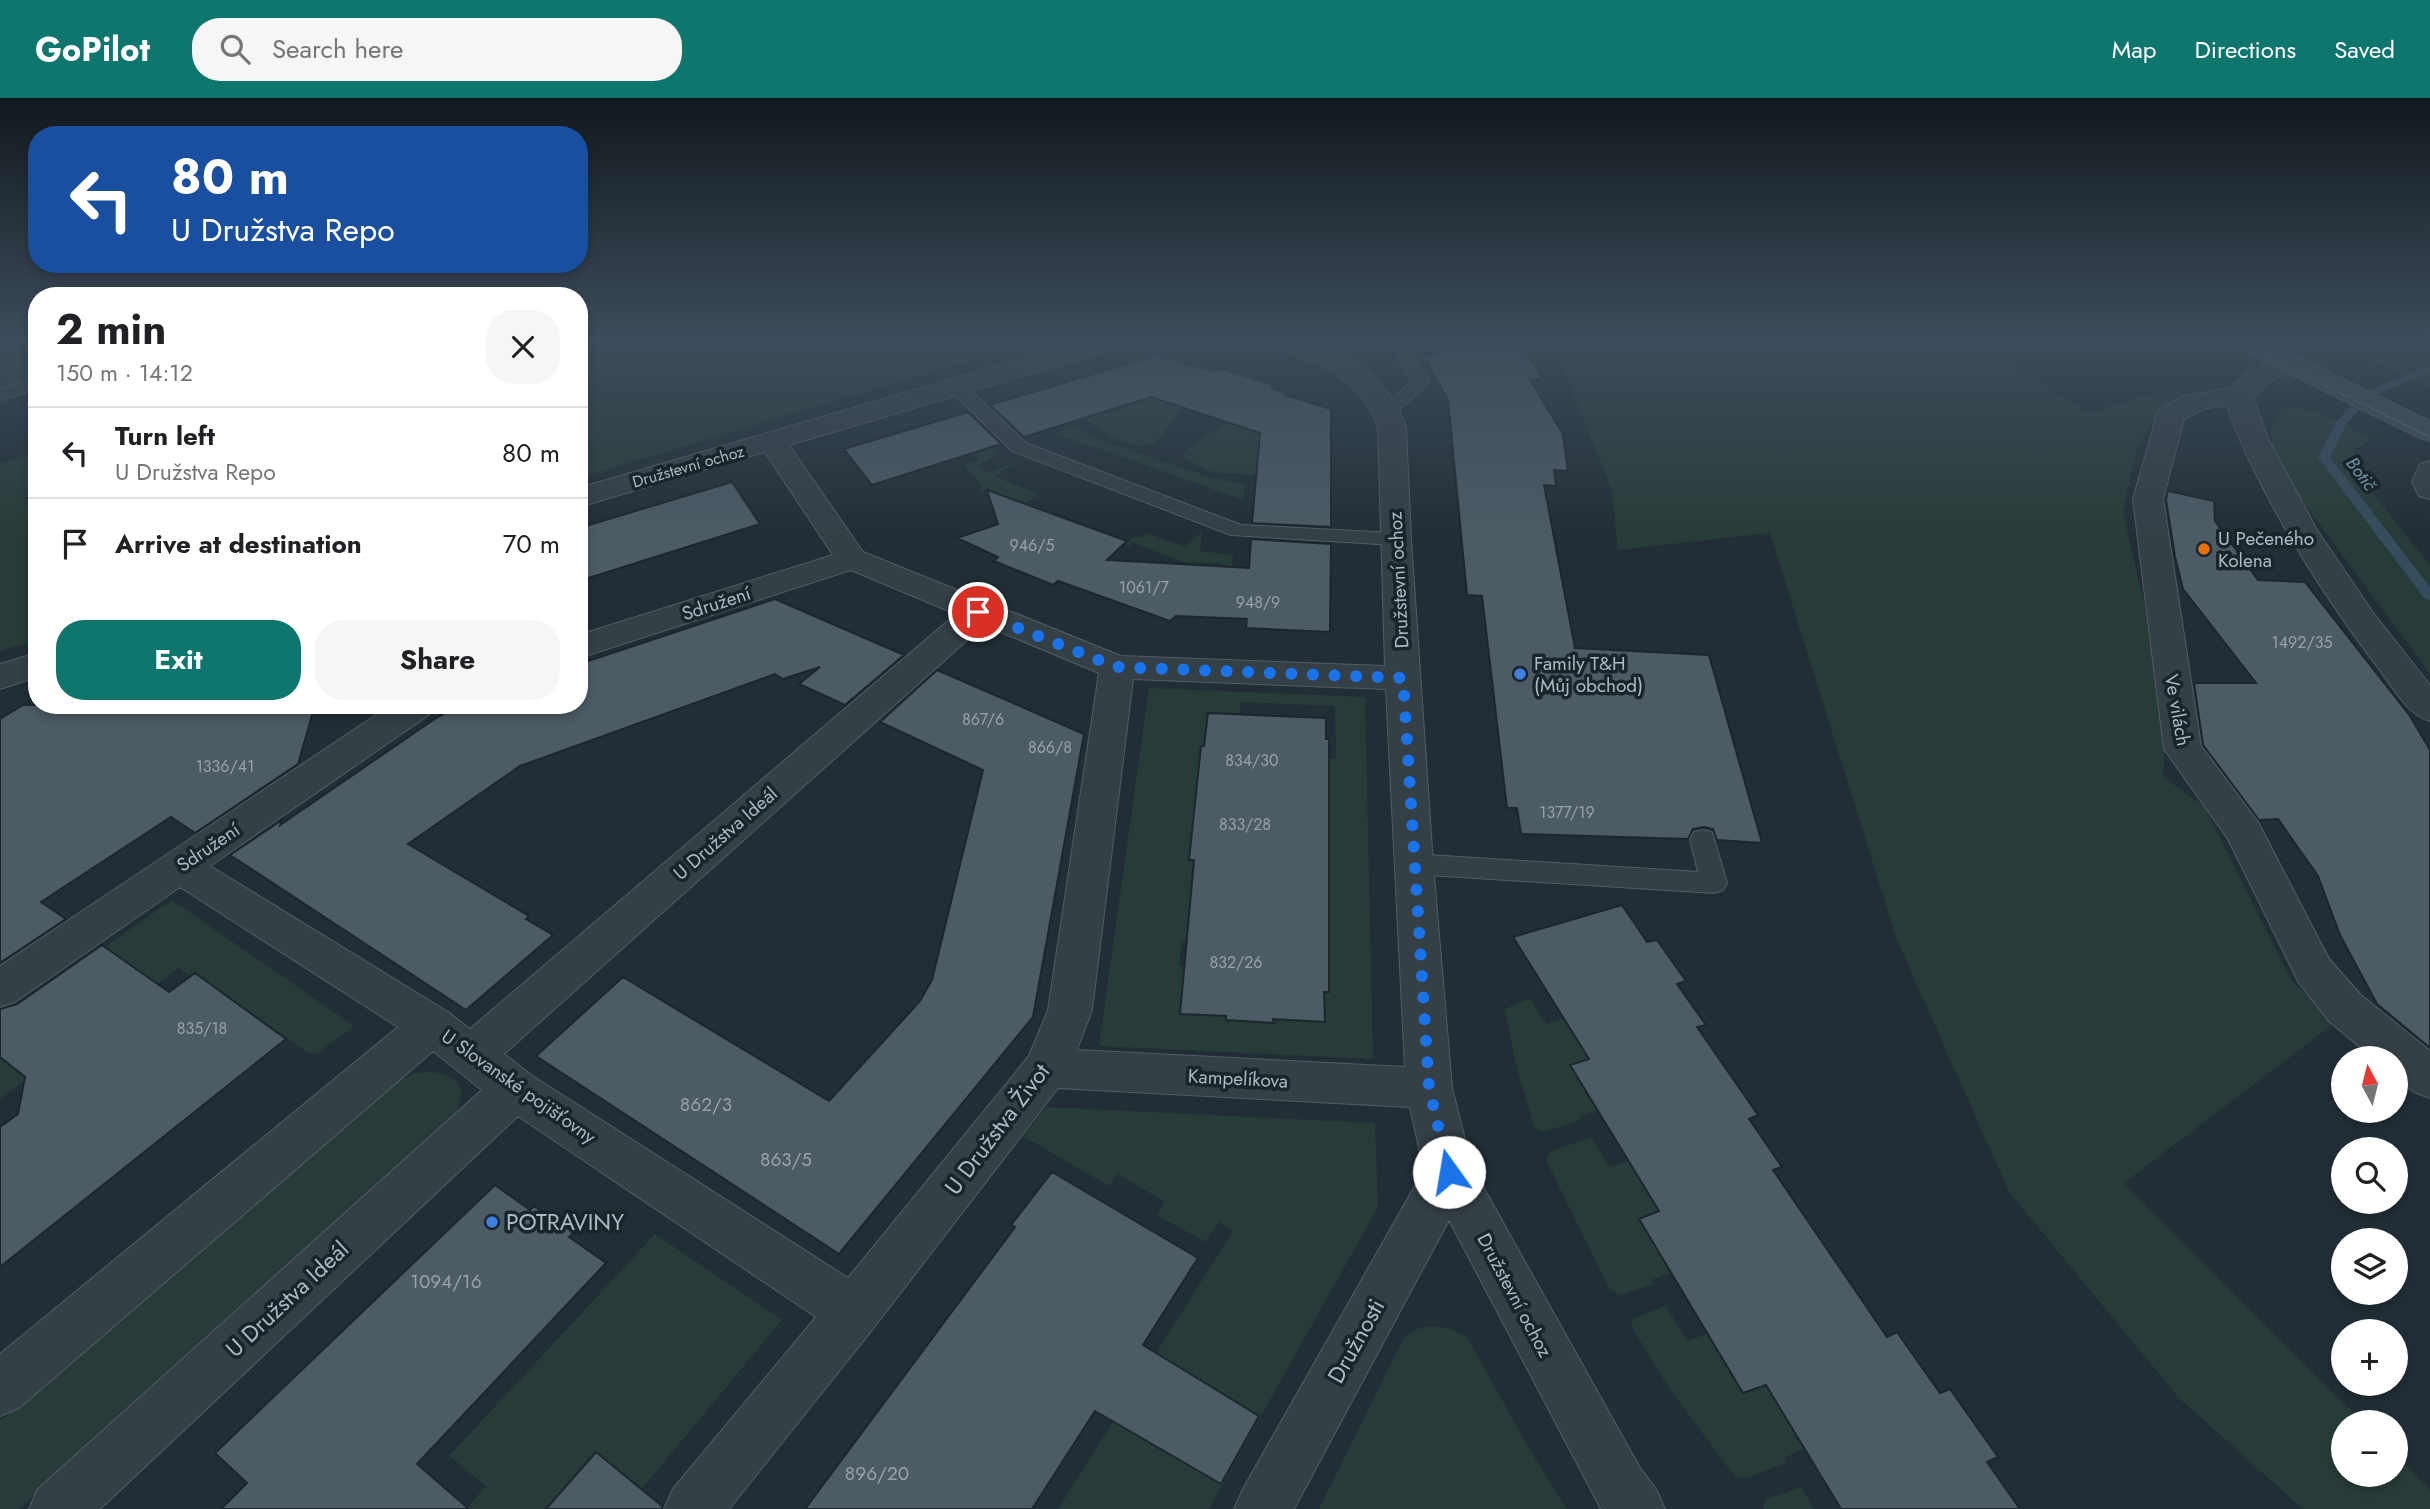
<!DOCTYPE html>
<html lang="en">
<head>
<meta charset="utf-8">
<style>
  body { margin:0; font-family:Jost,sans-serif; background:#f6f6f6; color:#202124; height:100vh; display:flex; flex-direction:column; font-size:26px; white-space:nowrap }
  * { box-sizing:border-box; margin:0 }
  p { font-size:23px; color:#757577 }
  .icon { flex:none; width:38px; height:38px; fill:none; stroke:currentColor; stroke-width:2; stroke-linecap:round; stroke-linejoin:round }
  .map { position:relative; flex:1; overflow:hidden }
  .side { position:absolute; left:28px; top:189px; width:560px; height:427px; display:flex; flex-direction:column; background:#fff; border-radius:28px; box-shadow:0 4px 10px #0003 }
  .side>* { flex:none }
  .top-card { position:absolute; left:28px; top:28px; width:560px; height:147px; border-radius:28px; box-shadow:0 4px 10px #0003; background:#1a4fa0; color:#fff; overflow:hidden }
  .needle { width:46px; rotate:353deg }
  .tools { position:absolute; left:2331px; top:948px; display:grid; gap:14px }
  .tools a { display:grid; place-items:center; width:77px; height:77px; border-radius:50%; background:#fff; box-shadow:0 4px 10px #0003; font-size:35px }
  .pin { position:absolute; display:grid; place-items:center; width:60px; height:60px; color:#fff; margin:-30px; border:4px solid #fff; border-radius:50%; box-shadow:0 2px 7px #0007 }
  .me { position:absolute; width:77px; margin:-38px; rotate:347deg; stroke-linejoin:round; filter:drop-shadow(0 0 5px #0008) }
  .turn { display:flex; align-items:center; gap:24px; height:147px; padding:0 28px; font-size:32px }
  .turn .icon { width:91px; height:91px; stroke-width:2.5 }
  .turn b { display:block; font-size:49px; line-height:60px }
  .round { display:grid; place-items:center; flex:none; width:74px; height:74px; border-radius:28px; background:#f6f6f6 }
  .overview { display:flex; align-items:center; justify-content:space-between; height:119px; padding:0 28px }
  h1 { font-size:42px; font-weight:700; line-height:52px }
  .cta { display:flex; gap:14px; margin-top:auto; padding:14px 28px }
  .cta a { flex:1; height:80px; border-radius:28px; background:#0f766e; color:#fff; font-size:28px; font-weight:700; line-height:80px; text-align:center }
  .cta a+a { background:#f6f6f6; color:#202124 }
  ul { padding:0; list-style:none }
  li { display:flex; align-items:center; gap:21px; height:91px; padding:0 28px; border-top:2px solid #e0e0e0 }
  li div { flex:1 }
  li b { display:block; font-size:26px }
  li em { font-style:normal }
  header { display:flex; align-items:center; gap:42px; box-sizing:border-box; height:98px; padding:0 35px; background:#0f766e; color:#fff }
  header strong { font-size:33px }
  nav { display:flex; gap:38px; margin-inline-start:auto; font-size:24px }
  .search { width:490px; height:63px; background:#f6f6f6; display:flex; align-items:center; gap:18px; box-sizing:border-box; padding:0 24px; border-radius:28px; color:#757577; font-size:26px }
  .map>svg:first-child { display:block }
  .green { fill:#273c38; fill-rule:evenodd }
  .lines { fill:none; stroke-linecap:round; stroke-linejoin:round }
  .stream { fill:#354d5c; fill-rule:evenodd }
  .building { fill:#4c5b64; stroke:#1c262d; stroke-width:2 }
  .lane-casing { stroke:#525d64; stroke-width:2 }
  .street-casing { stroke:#525d64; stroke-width:2 }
  .secondary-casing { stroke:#525d64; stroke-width:2 }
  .lane { fill:#343f46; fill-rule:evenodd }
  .street { fill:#343f46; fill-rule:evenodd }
  .secondary { fill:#424f59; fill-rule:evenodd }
  .tram { stroke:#56646d; stroke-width:2 }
  .route { stroke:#1a73e8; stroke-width:12; stroke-dasharray:0 21.6 }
  .food-dot { fill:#e8710a; stroke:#1a242b; stroke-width:2.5 }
  .shop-dot { fill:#3f7fe0; stroke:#1a242b; stroke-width:2.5 }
  .labels { text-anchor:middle; stroke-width:7; stroke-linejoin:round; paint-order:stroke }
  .far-street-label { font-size:16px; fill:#aebac3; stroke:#1a242b }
  .number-label { font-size:16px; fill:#96a2ab }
  .far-water-label { font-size:18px; font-style:italic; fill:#7092a6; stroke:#1a242b }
  .poi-label { font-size:19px; fill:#aebac3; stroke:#1a242b; text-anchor:start }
  .street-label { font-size:19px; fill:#aebac3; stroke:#1a242b }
  .near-number-label { font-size:19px; fill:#96a2ab }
  .near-street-label { font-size:23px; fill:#aebac3; stroke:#1a242b }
  .near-poi-label { font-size:23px; fill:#aebac3; stroke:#1a242b; text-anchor:start }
</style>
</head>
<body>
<header>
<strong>GoPilot</strong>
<div class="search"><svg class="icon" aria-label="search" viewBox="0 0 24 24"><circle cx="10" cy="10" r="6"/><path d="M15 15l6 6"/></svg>Search here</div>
<nav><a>Map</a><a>Directions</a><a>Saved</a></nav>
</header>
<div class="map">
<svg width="2430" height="1411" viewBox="0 0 2430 1411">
  <rect width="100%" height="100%" fill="#212e35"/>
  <path class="green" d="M 0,241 L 37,241 L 37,291 L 0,302 Z
    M 579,241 L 1042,241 L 579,380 Z
    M 1551,241 L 1965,241 L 2090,315 L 2169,290 L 2187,297 L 2161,310 L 2136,353 L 2123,414 L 2152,540 L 2166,629 L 2163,679 L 2204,708 L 2291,882 L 2336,924 L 2124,1085 L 2363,1325 L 2343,1325 L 2343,1377 L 2396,1377 L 2396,1358 L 2430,1392 L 2430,1411 L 2303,1411 L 2179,1300 L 2009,1094 L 1897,842 L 1770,435 L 1618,452 L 1612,392 Z
    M 2328,241 L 2430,241 L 2430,291 Z
    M 1155,298 L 1182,309 L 1157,344 C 1133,355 1102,337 1085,319 Z
    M 2282,311 L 2316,312 L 2372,341 L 2355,351 L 2356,375 L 2430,467 L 2430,576 L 2296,394 L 2273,357 L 2271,331 Z
    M 1228,324 L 1260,332 L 1256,377 L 1212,374 L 1185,361 L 1184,355 L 1187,351 Z
    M 1074,329 L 1103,343 L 1212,380 L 1244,386 L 1244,402 L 1054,335 Z
    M 990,347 L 997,357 L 976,368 L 987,375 L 1013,365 L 996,379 L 1038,396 L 1026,405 L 978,391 L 983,389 L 964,367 L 979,362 L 975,357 L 989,352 Z
    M 37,354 L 37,542 L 0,553 L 0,365 Z
    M 1202,434 L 1200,453 L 1233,457 L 1232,468 L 1225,469 L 1225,465 L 1183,464 L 1133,445 L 1129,448 L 1125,446 L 1134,438 L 1141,440 L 1147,435 L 1185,449 Z
    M 1149,590 L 1365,599 L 1373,961 L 1099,948 ZM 1241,604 L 1335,608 L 1336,661 L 1329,661 L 1324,923 L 1273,921 L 1273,925 L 1226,922 L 1226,918 L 1180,916 L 1184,869 L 1179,868 L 1182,844 L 1187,844 L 1194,762 L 1189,761 L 1203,668 L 1198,667 L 1200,648 L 1204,648 L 1208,615 L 1239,616 Z
    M 172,802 L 354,928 L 317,956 L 308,955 L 195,875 L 190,878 L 179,870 L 0,1001 L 0,959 L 53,885 Z
    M 1530,901 L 1546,926 L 1565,920 L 1589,961 L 1570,967 L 1598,1012 L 1580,1018 L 1581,1022 L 1543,1034 L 1534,1029 L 1515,962 L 1505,911 Z
    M 432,974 C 446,976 456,980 462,993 L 456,1016 L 19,1411 L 0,1411 L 0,1323 L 397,984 L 415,975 Z
    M 1046,1009 L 1375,1025 L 1378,1109 L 1209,1411 L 1058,1411 L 1233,1133 L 1219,1124 L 1205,1144 L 1157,1117 L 1165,1104 L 1118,1076 L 1109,1088 L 1023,1038 ZM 1201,1283 L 1259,1318 L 1221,1386 L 1186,1367 Z
    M 1591,1039 L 1610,1069 L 1629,1062 L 1659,1113 L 1639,1121 L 1672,1175 L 1651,1182 L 1654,1186 L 1621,1197 L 1610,1192 L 1546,1062 L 1550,1054 Z
    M 655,1136 L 782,1222 L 625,1411 L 466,1411 L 486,1388 L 449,1358 Z
    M 1666,1208 L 1687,1243 L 1709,1235 L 1743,1295 L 1766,1287 L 1805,1350 L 1784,1360 L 1786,1365 L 1747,1380 L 1735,1379 L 1669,1290 L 1631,1228 L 1634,1220 Z
    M 1433,1228 L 1451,1231 L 1467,1239 L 1530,1352 L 1567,1411 L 1319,1411 L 1403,1241 L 1417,1231 Z
    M 1801,1389 L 1814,1411 L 1763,1411 L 1765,1402 Z"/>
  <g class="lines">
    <path class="stream" d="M 2430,267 L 2430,274 L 2371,299 L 2346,326 L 2330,359 L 2430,489 L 2430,502 L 2425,501 L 2318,359 L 2337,323 L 2363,295 Z"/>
  </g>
  <path class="building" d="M 1431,241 L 1517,241 L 1542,280 L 1530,282 L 1563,336 L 1568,373 L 1554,372 L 1556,388 L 1544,387 L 1575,550 L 1709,557 L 1762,745 L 1717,742 L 1713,731 L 1704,729 L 1693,731 L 1688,741 L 1521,736 L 1517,710 L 1507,710 L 1482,498 L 1467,497 L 1448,302 L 1424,259 L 1440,257 Z
    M 1157,257 L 1200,270 L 1217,273 L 1220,270 L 1274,287 L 1271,290 L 1287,295 L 1285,297 L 1331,311 L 1331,429 L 1252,425 L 1260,335 L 1151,299 L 1024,339 L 990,307 Z
    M 968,314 L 1001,346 L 872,387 L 844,351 Z
    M 732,384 L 760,426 L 579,483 L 579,430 Z
    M 987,392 L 1127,443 L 1107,462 L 1249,470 L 1251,441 L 1331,446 L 1330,534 L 1246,530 L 1247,521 L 1176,518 L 1170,523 L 1058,483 L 1053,487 L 994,463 L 998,459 L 957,440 L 998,426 Z
    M 2168,393 L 2214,403 L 2215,423 L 2258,482 L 2305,484 L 2410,618 L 2430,652 L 2430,950 L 2377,906 L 2340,837 L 2318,778 L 2278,721 L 2259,722 L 2203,647 L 2194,585 L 2256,585 L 2183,491 L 2175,459 L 2166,401 Z
    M 775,501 L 904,557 L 845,607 L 799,586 L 820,569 L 783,581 L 775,576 L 520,668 L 408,746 L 529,818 L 526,821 L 553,837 L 466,912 L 230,757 L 282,722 L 280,727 L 436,620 L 460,607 L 579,607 L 579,566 Z
    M 937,572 L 1084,636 L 1033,919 L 839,1156 L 536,958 L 623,879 L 829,1003 L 920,903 L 932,882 L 983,672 L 880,624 Z
    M 23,607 L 315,607 L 298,666 L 195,735 L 171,719 L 41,804 L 66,821 L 0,865 L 0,621 Z
    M 1208,615 L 1326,620 L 1326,641 L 1329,641 L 1329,894 L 1324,894 L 1325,924 L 1273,921 L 1274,925 L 1226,922 L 1226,918 L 1180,916 L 1194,762 L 1189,762 L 1201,648 L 1204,648 Z
    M 1622,807 L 1647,844 L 1657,842 L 1686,883 L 1677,886 L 1706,927 L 1697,929 L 1758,1017 L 1749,1021 L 1782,1069 L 1773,1072 L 1887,1239 L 1897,1234 L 1940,1295 L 1950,1291 L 1998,1359 L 1987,1364 L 2020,1411 L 1841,1411 L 1766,1287 L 1743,1295 L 1639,1121 L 1659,1113 L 1570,967 L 1589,961 L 1513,839 Z
    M 102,847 L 169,894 L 195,875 L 286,941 L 0,1169 L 0,1029 L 18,1016 L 25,979 L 0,959 L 0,911 L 17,906 Z
    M 1052,1074 L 1198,1160 L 1143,1247 L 1259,1318 L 1221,1386 L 1095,1313 L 1032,1411 L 805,1411 L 1015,1129 L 1011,1127 Z
    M 495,1087 L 530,1112 L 534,1108 L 574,1135 L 569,1139 L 606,1165 L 417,1366 L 469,1411 L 221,1411 L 247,1385 L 215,1355 Z
    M 596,1354 L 662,1408 L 662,1411 L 546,1411 Z"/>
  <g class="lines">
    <defs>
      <path id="lane" d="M 1389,241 L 1405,241 L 1429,285 L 1393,317 L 1387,318 L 1378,313 L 1411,284 Z
        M 37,280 L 37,291 L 0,302 L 0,291 Z
        M 957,284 L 963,285 L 1026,345 L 1241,427 L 1395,435 L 1402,437 L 1405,441 L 1402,445 L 1395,447 L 1231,437 L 1012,353 L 951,293 L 948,289 L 951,285 Z
        M 1703,732 L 1712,734 L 1727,785 L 1723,792 L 1714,795 L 1413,776 L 1404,773 L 1400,766 L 1404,759 L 1413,756 L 1698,774 L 1690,741 L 1694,734 Z"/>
      <path id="street" d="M 1089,241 L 1131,241 L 1127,247 L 789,347 L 863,454 L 1121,558 L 1385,568 L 1378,330 C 1363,278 1309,261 1263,247 L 1259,241 C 1273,241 1289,239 1303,242 C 1349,253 1392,284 1406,330 L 1411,441 L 1433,766 L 1452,990 L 1472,1069 L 1640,1370 L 1656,1391 L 1665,1411 L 1601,1411 L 1449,1122 L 1294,1411 L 1234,1411 L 1243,1391 L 1424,1072 L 1410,1009 L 1058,990 L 872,1232 L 729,1411 L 664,1411 L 673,1391 L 816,1219 L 518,1018 L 100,1411 L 29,1411 L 38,1391 L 482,992 L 433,953 L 19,1310 L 0,1318 L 0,1256 L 398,929 L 180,789 L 15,904 L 0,909 L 0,868 L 391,607 L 435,607 L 430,616 L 210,768 L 448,914 L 470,931 L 956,516 L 851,472 L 579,560 L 579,537 L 833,457 L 765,354 L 579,409 L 579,390 ZM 984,527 L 1099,575 L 1048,912 L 1029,958 L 848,1180 L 531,977 L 504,956 ZM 1133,581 L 1386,591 L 1405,969 L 1077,952 L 1092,912 Z
        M 2286,257 L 2295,259 L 2299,265 L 2295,271 L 2270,284 L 2253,299 L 2268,341 L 2317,432 L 2374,516 L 2430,587 L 2430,623 C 2407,617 2393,589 2379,571 C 2333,510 2290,445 2256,376 C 2245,354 2234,331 2227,307 L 2203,311 L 2184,321 L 2163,401 L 2201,648 L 2258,724 L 2329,861 L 2361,897 L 2430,953 L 2430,1000 L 2414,994 L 2396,979 L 2396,961 L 2374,961 L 2329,923 L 2299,885 L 2228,741 L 2164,651 L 2133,401 L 2157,317 L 2161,311 L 2185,298 L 2230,290 L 2250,272 Z
        M 2430,363 L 2430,401 L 2419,398 L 2412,384 L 2420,366 Z
        M 37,555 L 37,579 L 0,591 L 0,566 Z"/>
      <path id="secondary" d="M 2227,241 L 2261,241 L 2430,323 L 2430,343 L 2420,340 L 2231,247 Z"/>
    </defs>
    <use href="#lane" class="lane-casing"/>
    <use href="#street" class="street-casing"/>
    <use href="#secondary" class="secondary-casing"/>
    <use href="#lane" class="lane"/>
    <use href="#street" class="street"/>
    <use href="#secondary" class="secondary"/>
    <path class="tram" d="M 2230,241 L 2430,339"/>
  </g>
  <linearGradient id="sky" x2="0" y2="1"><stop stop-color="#12191d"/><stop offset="0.55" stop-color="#3d4c5c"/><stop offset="1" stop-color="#3d4c5c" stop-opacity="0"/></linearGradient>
  <rect width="2430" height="439" fill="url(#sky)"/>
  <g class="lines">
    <path class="route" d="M 978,514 L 1116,569 L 1403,580 L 1429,990 L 1449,1074"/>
  </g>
  <circle class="food-dot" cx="2204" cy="451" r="7"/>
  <g class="shop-dot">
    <circle cx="1520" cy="576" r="7"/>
    <circle cx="492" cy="1124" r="7"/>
  </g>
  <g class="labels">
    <g class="far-street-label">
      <text transform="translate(688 368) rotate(-16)" y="6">Družstevní ochoz</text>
    </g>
    <g class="number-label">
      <text x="1032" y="453">946/5</text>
      <text x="1144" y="495">1061/7</text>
      <text x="1258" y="510">948/9</text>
      <text x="2302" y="550">1492/35</text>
      <text x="983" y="627">867/6</text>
      <text x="1050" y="655">866/8</text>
      <text x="1252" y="668">834/30</text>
      <text x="225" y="674">1336/41</text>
      <text x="1567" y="720">1377/19</text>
      <text x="1245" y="732">833/28</text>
      <text x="1236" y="870">832/26</text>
      <text x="202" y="936">835/18</text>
    </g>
    <g class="far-water-label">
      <text transform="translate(2361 376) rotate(53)" y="6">Botič</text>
    </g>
    <g class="poi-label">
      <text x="2218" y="447">U Pečeného<tspan x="2218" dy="22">Kolena</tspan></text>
      <text x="1534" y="572">Family T&amp;H<tspan x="1534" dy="22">(Můj obchod)</tspan></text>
    </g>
    <g class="street-label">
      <text transform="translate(1398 482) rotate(-93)" y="7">Družstevní ochoz</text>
      <text transform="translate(716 505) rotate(-18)" y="7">Sdružení</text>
      <text transform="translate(2178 612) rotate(80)" y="7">Ve vilách</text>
      <text transform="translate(725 735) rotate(-41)" y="7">U Družstva Ideál</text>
      <text transform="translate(208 749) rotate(-34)" y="7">Sdružení</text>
      <text transform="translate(1238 980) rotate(3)" y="7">Kampelíkova</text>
      <text transform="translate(519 988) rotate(35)" y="7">U Slovanské pojišťovny</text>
      <text transform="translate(1515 1197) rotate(62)" y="7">Družstevní ochoz</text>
    </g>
    <g class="near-number-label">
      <text x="706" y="1013">862/3</text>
      <text x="786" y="1068">863/5</text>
      <text x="446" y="1190">1094/16</text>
      <text x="877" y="1382">896/20</text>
    </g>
    <g class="near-street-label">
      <text transform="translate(997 1031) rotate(-53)" y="8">U Družstva Život</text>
      <text transform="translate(287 1201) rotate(-43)" y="8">U Družstva Ideál</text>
      <text transform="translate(1356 1243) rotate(-61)" y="8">Družnosti</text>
    </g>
    <g class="near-poi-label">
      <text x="506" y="1132">POTRAVINY</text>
    </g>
  </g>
</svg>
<div class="tools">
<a><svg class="needle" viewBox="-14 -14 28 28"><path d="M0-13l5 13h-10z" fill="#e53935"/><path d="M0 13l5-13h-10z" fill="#757577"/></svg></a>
<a><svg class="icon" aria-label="search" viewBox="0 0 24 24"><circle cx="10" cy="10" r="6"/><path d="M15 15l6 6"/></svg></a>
<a><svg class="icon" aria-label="layers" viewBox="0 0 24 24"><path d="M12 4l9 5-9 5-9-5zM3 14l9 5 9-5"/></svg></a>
<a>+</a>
<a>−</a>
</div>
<div class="pin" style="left:978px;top:514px;background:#d93025"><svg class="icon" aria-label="arrive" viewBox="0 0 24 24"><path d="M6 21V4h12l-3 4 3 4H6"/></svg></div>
<svg class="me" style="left:1449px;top:1074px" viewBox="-20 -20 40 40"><circle r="19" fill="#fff"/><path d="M0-13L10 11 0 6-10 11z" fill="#1a73e8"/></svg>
<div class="top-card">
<div class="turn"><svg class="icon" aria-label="left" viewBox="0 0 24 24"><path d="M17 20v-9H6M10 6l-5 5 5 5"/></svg><div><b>80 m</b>U Družstva Repo</div></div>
</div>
<section class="side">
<div class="overview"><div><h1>2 min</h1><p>150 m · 14:12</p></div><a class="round"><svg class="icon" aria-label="close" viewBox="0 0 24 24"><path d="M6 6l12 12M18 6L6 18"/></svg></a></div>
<ul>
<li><svg class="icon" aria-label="left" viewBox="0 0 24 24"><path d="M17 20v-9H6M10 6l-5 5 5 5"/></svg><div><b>Turn left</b><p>U Družstva Repo</p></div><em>80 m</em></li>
<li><svg class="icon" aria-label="arrive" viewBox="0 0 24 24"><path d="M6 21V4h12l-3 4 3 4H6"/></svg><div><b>Arrive at destination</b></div><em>70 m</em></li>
</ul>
<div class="cta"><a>Exit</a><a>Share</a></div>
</section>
</div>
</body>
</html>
